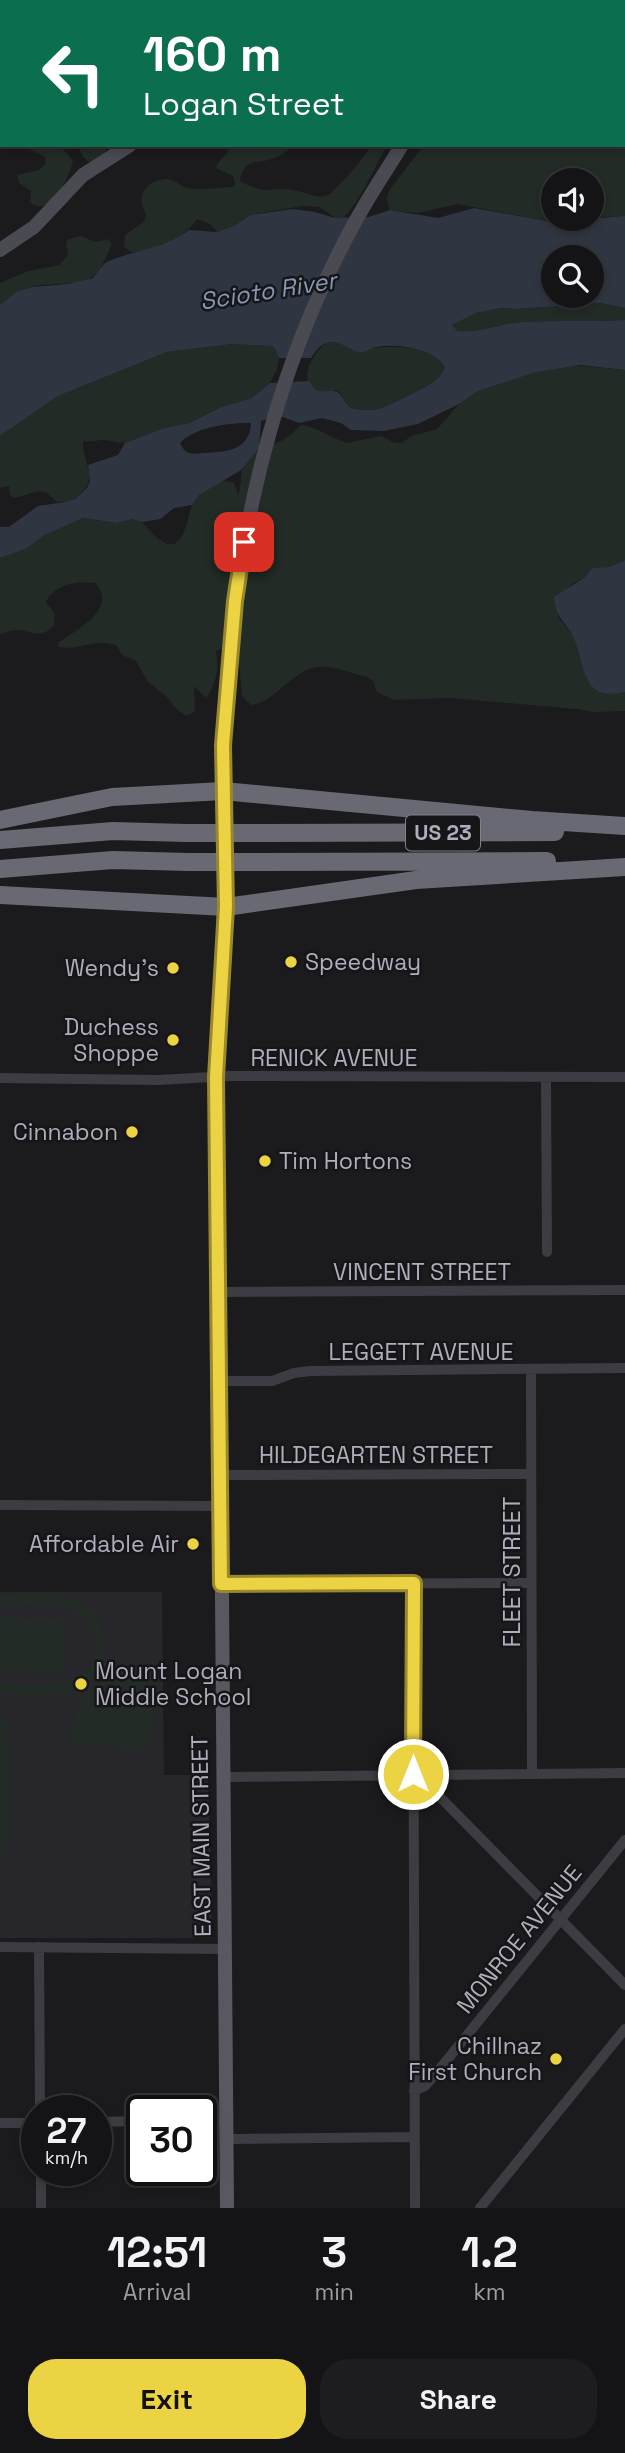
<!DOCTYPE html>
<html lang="en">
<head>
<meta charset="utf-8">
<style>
  body { margin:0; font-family:"Space Grotesk",sans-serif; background:#1d1d1f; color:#f1f3f6; height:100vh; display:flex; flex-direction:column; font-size:26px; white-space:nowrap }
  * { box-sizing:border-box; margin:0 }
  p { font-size:23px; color:#9d9ea1 }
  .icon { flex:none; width:38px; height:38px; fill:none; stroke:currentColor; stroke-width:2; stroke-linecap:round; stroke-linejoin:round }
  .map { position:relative; height:2208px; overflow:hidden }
  .details { display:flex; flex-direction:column; background:#141416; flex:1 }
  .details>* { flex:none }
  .banner { position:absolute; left:0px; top:0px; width:626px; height:147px; box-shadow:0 4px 10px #0003,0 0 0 2px #333335; background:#0b6e4f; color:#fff; overflow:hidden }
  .buttons { position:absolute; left:541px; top:168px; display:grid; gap:14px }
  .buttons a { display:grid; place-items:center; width:63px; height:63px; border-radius:50%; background:#141416; box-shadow:0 4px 10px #0003,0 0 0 2px #333335; font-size:35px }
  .speed { position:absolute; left:21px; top:2095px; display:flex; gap:14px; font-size:35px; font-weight:700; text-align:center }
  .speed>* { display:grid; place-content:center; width:91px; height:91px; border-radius:50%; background:#141416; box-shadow:0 4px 10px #0003,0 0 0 2px #333335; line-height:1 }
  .speed small { font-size:18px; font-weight:400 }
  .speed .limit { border:4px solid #111; border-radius:10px; background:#fff; color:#111 }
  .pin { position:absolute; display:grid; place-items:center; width:60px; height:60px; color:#fff; margin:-30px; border-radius:14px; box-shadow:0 4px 10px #0006 }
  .me { position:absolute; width:77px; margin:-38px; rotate:0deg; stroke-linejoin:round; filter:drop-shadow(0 0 5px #0008) }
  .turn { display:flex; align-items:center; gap:24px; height:147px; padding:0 28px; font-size:32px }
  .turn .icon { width:91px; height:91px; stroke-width:2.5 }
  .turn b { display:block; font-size:49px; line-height:60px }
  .eta { display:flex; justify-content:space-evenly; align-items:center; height:119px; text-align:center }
  .eta b { font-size:42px; font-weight:600; line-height:49px }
  .action { display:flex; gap:14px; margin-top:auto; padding:14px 28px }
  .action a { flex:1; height:80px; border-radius:28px; background:#ecd343; color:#111; font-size:28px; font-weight:600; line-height:80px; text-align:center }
  .action a+a { background:#1d1d1f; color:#f1f3f6 }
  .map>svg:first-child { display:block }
  .built { fill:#27262a }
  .green { fill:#222b25 }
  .water { fill:#303641; fill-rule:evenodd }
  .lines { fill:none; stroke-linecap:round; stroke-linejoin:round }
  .street { stroke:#3c3c42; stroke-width:10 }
  .secondary { stroke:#4a4a52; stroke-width:14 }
  .primary { stroke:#585860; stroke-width:14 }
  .highway { stroke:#686972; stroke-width:18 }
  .rail { stroke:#515158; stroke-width:2.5; stroke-dasharray:9 7; stroke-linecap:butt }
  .highway-bridge { stroke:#686972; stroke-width:18 }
  .route-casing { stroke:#99892c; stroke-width:18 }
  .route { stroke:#ecd343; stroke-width:12 }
  .poi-dot { fill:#ecd343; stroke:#161518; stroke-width:2.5 }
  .labels { text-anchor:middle; stroke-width:5; stroke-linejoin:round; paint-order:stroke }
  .shield { fill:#161518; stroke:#80818b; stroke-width:2 }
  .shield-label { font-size:21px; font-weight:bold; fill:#aeafbc }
  .poi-label { font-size:23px; fill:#aeafbc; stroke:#161518; text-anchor:end }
  .street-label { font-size:23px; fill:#aeafbc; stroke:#161518 }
  .water-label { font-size:24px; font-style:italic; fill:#8696b5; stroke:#161518 }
</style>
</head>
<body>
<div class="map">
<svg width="625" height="2208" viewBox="0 0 625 2208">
  <rect width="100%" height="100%" fill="#1b1a1d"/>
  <path class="built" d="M 0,1592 L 162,1592 L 164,1775 L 208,1775 L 213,1938 L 0,1938 Z"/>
  <path class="green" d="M 0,0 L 86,0 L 85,2 L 2,2 L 2,51 L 0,50 Z
    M 154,0 L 266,0 L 152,2 Z
    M 599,0 L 625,0 L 625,216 L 592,218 L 592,180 L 553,180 L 553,219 L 588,219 L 552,222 L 458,204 L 417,213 L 390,210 L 386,199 L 390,189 L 424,145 L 625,145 L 625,2 L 597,2 Z
    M 21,145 L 60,145 L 73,161 C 70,176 49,220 30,202 L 31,191 L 19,183 L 17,175 L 39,170 L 45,164 L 45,157 Z
    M 77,145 L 110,145 L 100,159 L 90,162 L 84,158 Z
    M 228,145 L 291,145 L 290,149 C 285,152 280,156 275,158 C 257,165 245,156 240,181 C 268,196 267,187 293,190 C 303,191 314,198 325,196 C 335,194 366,155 372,145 L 388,145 C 373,168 362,200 343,218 L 335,218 L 319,207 L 303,206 L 250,215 L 234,226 L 217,232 L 210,224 L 197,219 C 182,241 156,251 130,252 L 124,246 L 125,235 L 144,222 L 146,214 C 135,197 146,180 166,179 C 175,179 180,186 187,188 C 201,191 219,187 233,187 L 235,183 L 233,176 L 216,168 L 217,164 L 228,152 Z
    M 81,236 L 96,242 L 107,239 L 112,243 C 92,300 73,276 28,288 C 16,291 10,299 0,305 L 0,283 L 28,271 L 60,265 L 68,254 L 66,245 L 68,239 Z
    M 602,303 L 625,308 L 625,320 C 590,322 556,320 521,322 C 501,323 476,334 457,332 L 452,325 L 476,313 L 501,308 L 516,309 Z
    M 328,342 L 343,343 L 351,350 C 375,347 435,340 445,368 C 442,372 439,378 435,381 C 425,390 391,405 377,409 C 371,411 356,410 351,407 C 345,403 342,393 337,391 C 332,390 326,394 321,392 C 294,384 313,351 328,342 Z
    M 232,344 L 272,346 L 275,348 L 279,358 L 277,369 L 270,383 L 252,398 L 222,407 L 189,423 L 164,428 L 125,443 L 103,440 L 83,442 C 83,464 100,478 78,496 C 72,501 65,502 56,502 C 41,483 34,495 14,498 L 10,495 L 9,486 L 0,488 L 0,436 L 58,396 L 167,352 Z
    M 570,365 L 625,370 L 625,560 L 610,567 L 592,568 L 584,578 L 572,584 L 563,593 L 558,617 C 563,624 571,631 575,639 C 587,666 584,701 625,692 L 625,711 L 593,712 L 577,709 L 449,698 L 394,700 L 377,692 L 373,681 L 367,677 C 353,674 333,665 318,667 C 291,670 277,702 251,705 L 242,696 L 238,651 L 227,647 L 216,651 C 219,669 217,683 206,698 L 194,686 L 195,709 L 193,713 L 186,716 L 177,710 L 166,696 L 148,682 L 136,661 L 122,655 L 116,645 C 94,638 78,651 59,647 L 58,643 C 75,630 119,610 95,583 C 77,581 54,584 46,602 L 55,614 L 54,626 C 39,640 33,631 17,630 C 11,630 5,633 0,634 L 0,558 L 26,549 L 43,536 L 83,518 L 117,523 L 132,519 L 140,520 L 157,538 L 167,544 L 175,544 C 192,529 185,508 199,495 C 206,489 216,485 223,480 L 234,483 L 238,495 C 242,485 240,475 243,468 C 250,448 268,448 283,440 C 290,436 295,431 301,425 L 311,427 L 346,443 L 381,436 L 395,443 L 402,443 L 411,436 L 437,429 L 459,404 L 478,391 L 535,372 Z
    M 0,1595 C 22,1595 49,1591 70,1598 C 113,1611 116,1672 76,1690 C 54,1700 23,1694 0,1694 L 0,1684 C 33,1684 105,1693 94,1637 C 91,1624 82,1614 70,1609 C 50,1601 21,1605 0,1605 Z
    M 0,1618 L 64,1619 L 63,1673 L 0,1671 Z
    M 140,1666 L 156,1667 L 151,1744 L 146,1749 L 69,1743 C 74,1697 94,1675 140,1666 Z
    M 0,1720 L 8,1722 L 9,1848 L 0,1855 Z"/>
  <path class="water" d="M 474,208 L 552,222 L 625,216 L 625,308 L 602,303 L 516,309 L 501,308 L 476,313 L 452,325 L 457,331 C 476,334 501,323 522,322 C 556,320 591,322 625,320 L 625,370 L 580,365 L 536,372 L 478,391 L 459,404 L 418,424 L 384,431 L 351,430 L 341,423 L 322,418 L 299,423 L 280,416 L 261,421 L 259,448 L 241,470 L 199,495 L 192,505 L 174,508 L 160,519 L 143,522 L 132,519 L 117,523 L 83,518 L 43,536 L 26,549 L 0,558 L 0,527 L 9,527 L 38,506 L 65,502 L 75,499 L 87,488 L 90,481 L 88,465 L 118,455 L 125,443 L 164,428 L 189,423 L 222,407 L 252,398 L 270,383 L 309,381 C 319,399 326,387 337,392 C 343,394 345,405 352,408 C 357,410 369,410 374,410 C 383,409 428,387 435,381 C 439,378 442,372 445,368 C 438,349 395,343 376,347 C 371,348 367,352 362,352 C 348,352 341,338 327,343 C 319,345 316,351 311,358 L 279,358 L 275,348 L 272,346 L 232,344 L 167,352 L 58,396 L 0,436 L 0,305 L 18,291 L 33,287 L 68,284 L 93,278 C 97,273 102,265 107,262 C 135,249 163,250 189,230 L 217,232 L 234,226 L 250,215 L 293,209 L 315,212 L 335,218 L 369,217 L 390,210 L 438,218 ZM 553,257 L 592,257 L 592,296 L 553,296 ZM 243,423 L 251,423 C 250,451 225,452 204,453 C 192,454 186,456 180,443 C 194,428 223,424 243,423 Z
    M 625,560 L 625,692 C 583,702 586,670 575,641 C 568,622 556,621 554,597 L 584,578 L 592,568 L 610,567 Z"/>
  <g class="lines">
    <path class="street" d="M 0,1078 L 158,1080 L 229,1076 L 625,1077
      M 546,1078 L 547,1252
      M 219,1292 L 625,1290
      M 531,1371 L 532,1774
      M 219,1381 L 272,1381 L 294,1373 L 310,1371 L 625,1368
      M 221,1475 L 531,1474
      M 0,1505 L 221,1506
      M 413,1583 L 415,2208
      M 221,1584 L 531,1583
      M 413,1774 L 433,1790 L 625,1985
      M 222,1777 L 625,1773
      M 0,1947 L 226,1949
      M 39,1947 L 40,2110
      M 414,2091 L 425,2086 L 434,2076 L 625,1840
      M 201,2121 L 227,2121
      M 96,2122 L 142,2121
      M 0,2123 L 37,2123
      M 228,2139 L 414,2137
      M 41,2208 L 41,2170
      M 480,2208 L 625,2029"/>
    <path class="secondary" d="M 385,2 L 388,0
      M 516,2 L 517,0
      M 0,250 L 34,227 L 83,175 L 130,145
      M 223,791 C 223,596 260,394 355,222 C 369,196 386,171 402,145"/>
    <path class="primary" d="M 223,791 L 226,907 L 223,985 L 217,1057 L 216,1184 L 221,1475 L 227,2208"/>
    <path class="highway" d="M 0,820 L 112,797 L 223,791 L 532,820 L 625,826
      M 261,833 L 555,832
      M 0,840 L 113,831 L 186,833
      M 263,862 L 547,861
      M 0,869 L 113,860 L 189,862
      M 0,895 L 226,907 L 416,880 L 625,867"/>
    <path class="rail" d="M 141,2 L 143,0
      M 0,108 L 2,107"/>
    <path class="highway-bridge" d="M 186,833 L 261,833
      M 189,862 L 263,862"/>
  </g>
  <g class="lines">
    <defs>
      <path id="route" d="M 244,542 L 235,601 L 223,745 L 226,907 L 216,1077 L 221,1584 L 414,1583 L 413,1774"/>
    </defs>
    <use href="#route" class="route-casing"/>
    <use href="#route" class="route"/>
  </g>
  <g class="poi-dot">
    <circle cx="291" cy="962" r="7"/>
    <circle cx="173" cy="968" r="7"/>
    <circle cx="173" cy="1040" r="7"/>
    <circle cx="132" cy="1132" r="7"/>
    <circle cx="265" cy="1161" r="7"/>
    <circle cx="193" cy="1544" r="7"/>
    <circle cx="81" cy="1684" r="7"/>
    <circle cx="556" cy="2059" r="7"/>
  </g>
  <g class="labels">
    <rect class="shield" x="406" y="815.5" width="74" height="35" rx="5"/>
    <g class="shield-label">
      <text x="443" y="840">US 23</text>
    </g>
    <g class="poi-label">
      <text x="305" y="970" text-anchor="start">Speedway</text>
      <text x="159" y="976">Wendy's</text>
      <text x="159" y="1035">Duchess<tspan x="159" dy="26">Shoppe</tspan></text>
      <text x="118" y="1140">Cinnabon</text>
      <text x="279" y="1169" text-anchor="start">Tim Hortons</text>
      <text x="179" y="1552">Affordable Air</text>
      <text x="95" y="1679" text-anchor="start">Mount Logan<tspan x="95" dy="26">Middle School</tspan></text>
      <text x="542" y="2054">Chillnaz<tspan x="542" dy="26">First Church</tspan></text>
    </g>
    <g class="street-label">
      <text x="334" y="1066">RENICK AVENUE</text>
      <text x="422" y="1280">VINCENT STREET</text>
      <text x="421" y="1360">LEGGETT AVENUE</text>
      <text x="376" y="1463">HILDEGARTEN STREET</text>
      <text transform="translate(512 1572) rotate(-90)" y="8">FLEET STREET</text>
      <text transform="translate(201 1836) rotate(-91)" y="8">EAST MAIN STREET</text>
      <text transform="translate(519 1939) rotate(-51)" y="8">MONROE AVENUE</text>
    </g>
    <g class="water-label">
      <text transform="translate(268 291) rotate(-9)" y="8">Scioto River</text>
    </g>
  </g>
</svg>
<div class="buttons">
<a><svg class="icon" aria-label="sound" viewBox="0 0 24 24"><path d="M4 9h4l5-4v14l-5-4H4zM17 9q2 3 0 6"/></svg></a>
<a><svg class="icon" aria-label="search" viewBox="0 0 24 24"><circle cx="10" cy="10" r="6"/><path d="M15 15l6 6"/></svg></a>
</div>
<div class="speed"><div>27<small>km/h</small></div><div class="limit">30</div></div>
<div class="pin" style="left:244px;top:542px;background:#d93025"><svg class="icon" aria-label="arrive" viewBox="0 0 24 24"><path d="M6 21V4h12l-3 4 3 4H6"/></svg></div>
<svg class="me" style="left:413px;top:1774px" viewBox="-20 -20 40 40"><circle r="17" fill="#ecd343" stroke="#fff" stroke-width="3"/><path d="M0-11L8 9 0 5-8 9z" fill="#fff"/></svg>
<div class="banner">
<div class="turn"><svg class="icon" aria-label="left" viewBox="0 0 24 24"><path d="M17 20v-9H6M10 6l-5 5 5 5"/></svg><div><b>160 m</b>Logan Street</div></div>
</div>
</div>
<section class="details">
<div class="eta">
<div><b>12:51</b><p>Arrival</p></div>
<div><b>3</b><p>min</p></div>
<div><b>1.2</b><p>km</p></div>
</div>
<div class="action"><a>Exit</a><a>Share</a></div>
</section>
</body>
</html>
